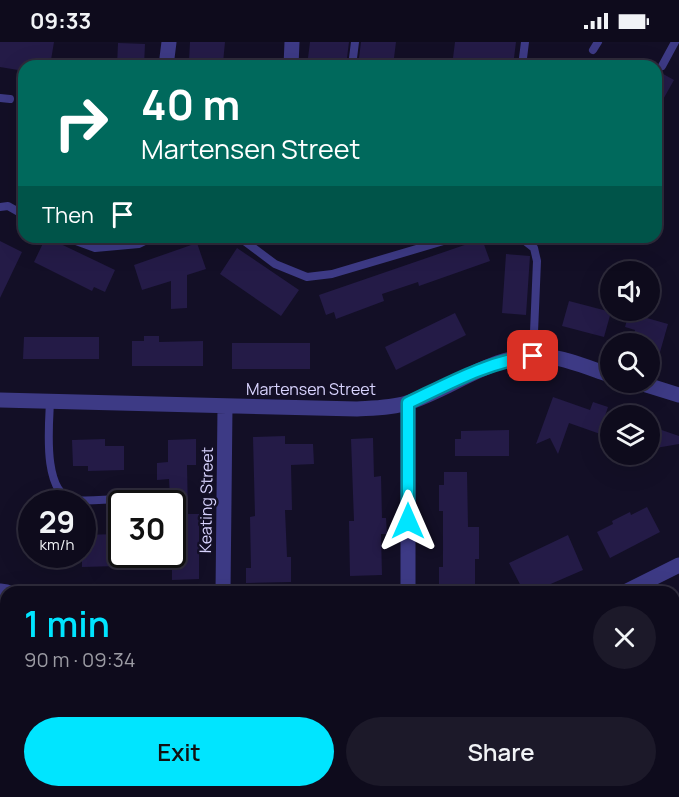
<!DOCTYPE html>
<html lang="en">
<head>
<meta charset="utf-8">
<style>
  body { margin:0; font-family:Manrope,sans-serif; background:#1c1929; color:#f1f3f6; height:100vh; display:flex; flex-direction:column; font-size:22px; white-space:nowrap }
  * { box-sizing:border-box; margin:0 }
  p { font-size:20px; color:#9b9ba3 }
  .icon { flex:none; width:33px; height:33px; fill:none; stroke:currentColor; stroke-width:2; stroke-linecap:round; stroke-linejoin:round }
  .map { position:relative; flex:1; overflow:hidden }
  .details { position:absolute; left:0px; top:544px; width:680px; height:212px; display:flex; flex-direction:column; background:#0e0b1c; border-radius:18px 18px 0 0; box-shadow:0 6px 24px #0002,0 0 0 2px #2e2b3b }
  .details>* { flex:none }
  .hud { position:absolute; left:18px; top:18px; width:644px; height:183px; border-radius:18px; box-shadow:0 6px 24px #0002,0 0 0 2px #2e2b3b; background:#00695c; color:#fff; overflow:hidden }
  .fabs { position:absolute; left:600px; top:219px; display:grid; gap:12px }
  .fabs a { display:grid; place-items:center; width:60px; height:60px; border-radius:50%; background:#0e0b1c; box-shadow:0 6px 24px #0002,0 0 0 2px #2e2b3b; font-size:30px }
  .speed { position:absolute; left:18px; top:448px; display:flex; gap:12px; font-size:30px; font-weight:700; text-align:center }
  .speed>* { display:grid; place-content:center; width:78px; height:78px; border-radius:50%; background:#0e0b1c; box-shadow:0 6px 24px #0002,0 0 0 2px #2e2b3b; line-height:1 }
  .speed small { font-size:15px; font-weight:400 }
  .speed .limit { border:3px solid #111; border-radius:9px; background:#fff; color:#111 }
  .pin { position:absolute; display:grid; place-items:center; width:51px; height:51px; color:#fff; margin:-26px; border-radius:12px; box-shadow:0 3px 9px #0006 }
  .me { position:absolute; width:66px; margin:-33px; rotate:0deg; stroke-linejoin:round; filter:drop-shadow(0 0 4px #0008) }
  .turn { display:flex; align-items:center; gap:21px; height:126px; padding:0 24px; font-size:27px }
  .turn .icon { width:78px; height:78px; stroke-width:2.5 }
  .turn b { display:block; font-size:42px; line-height:51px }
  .then { display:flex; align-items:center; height:57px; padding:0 24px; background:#0003; gap:12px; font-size:22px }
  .round { display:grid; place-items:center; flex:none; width:63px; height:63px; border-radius:32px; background:#1c1929 }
  .summary { display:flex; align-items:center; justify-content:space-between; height:102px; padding:0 24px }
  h1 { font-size:36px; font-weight:600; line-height:45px; color:#00e5ff }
  .button { display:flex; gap:12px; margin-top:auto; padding:12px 24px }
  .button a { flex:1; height:69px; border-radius:36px; background:#00e5ff; color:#111; font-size:24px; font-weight:600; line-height:69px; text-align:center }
  .button a+a { background:#1c1929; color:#f1f3f6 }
  .status { display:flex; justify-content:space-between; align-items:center; height:42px; padding:0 30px; background:#0e0b1c; direction:ltr }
  .status svg { height:16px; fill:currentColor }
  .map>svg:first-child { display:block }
  .building { fill:#241b47 }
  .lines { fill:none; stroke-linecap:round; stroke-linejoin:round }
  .service { stroke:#3d3a85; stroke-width:8 }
  .minor { stroke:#3d3a85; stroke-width:15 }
  .tertiary { stroke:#3d3a85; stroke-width:15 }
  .route-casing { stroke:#0095a6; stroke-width:15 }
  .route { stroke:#00e5ff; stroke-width:10 }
  .labels { text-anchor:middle; stroke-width:5; stroke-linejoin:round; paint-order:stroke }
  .street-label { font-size:16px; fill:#d9d4ff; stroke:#130f26 }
</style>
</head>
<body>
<div class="status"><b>09:33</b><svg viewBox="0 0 49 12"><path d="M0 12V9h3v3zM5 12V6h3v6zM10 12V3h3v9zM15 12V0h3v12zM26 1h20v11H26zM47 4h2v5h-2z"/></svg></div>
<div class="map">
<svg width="679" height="755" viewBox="0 0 679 755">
  <rect width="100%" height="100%" fill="#130f26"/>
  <path class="building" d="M 0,0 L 54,0 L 50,24 L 24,24 L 24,29 L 0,25 Z
    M 190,0 L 225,0 L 223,21 L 189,19 Z
    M 310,0 L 349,0 L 346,24 L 307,24 Z
    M 361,0 L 396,0 L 393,24 L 358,24 Z
    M 455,0 L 516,0 L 513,24 L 452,24 Z
    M 118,1 L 145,2 L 144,24 L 117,24 Z
    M 656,28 L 674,38 L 656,70 Z
    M 46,195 L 115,228 L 105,250 L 94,245 L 92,249 L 34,220 Z
    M 482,197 L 490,219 L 419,244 L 418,240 L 382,252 L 384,259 L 336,277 L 334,270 L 326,273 L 319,253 Z
    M 0,199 L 22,210 L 0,256 Z
    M 197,201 L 206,227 L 187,233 L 187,266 L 171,267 L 171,239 L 142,248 L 134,223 Z
    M 237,206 L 299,248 L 281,274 L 220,232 Z
    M 506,212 L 530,214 L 526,273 L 502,271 Z
    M 569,259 L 611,270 L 604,295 L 562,284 Z
    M 455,271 L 466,293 L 396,328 L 385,305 Z
    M 629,271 L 668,282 L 654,331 L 650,331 L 650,302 L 632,299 L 635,288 L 625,285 Z
    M 144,294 L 159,294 L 159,300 L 203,299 L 203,324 L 132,324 L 132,299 L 144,299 Z
    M 24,295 L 99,295 L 99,317 L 23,317 Z
    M 232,301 L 310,301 L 310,327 L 232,327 Z
    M 553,355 L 590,368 L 593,360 L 608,365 L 605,374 L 610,375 L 610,382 L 606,394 L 569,381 L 558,412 L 550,396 L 536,402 Z
    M 650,384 L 679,394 L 679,402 L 650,407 Z
    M 509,388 L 509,414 L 455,414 L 455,397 L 461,397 L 461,389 Z
    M 285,394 L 285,402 L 313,402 L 314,422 L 291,423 L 292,468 L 285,468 L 287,515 L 291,515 L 291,540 L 246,541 L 246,526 L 251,526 L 250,475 L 255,474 L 253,395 Z
    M 373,396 L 374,435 L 381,434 L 382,476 L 386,476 L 387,492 L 381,492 L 382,533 L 350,534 L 349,479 L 354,479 L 351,397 Z
    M 105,397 L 105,404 L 124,404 L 124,428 L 88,429 L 88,424 L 73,424 L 72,398 Z
    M 196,397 L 196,423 L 187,423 L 188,472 L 199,472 L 199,537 L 172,538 L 172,456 L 170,456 L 169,437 L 157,438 L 157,421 L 168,420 L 168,398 Z
    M 444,430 L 467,430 L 468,485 L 479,485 L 479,517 L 475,517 L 475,542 L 464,542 L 464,547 L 439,548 L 439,525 L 443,525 L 443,469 L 439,469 L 439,443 L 444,443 Z
    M 647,465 L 660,490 L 610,516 L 597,490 L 613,482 L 612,479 L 630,470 L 631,473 Z
    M 118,492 L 118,524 L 82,525 L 82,493 Z
    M 568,493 L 583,528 L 546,544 L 549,550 L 524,550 L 509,521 Z"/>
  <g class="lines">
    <path class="service" d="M 593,8 L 598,0
      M 352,24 L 355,0
      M 522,24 L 525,0
      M 662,24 L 675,0
      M 0,56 L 10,57
      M 0,165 L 8,164 L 24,173
      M 65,195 L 95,206 L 139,202 L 153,195
      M 239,195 L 275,222 L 307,235 L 332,232 L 457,195
      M 520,195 L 534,206 L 537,219 L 533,314
      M 50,360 C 49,383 42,453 74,458 C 89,460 106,457 121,457
      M 0,561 L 3,549
      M 0,684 L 6,686"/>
    <path class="minor" d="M 166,24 L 169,0
      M 291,24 L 292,0
      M 637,340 L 679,353
      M 0,358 L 357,367 C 374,366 391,366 407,361 C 453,347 494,310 544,314 C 566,316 589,326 610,333
      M 223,550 L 225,365
      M 408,550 L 408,361
      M 674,687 L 679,688
      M 266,755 L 268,750
      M 485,755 L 486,750"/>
    <path class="tertiary" d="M 0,549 L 7,550
      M 625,550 L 679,523
      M 156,755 L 160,750"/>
  </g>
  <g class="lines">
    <defs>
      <path id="route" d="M 408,479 L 408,361 C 448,342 489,319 533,314"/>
    </defs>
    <use href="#route" class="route-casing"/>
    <use href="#route" class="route"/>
  </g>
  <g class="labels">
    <g class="street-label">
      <text x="311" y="353">Martensen Street</text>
      <text transform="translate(206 458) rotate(-89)" y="6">Keating Street</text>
    </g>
  </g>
</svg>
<div class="fabs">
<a><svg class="icon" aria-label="sound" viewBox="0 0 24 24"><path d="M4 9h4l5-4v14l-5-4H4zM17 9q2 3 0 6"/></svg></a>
<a><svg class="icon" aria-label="search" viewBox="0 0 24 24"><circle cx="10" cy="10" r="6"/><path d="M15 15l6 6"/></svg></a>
<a><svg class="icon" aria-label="layers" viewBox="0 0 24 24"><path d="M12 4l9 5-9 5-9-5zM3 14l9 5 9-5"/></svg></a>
</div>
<div class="speed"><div>29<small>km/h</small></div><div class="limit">30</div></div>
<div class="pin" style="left:533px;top:314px;background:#d93025"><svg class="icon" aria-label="arrive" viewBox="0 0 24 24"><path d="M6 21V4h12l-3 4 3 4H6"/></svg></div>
<svg class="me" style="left:408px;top:479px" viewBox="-20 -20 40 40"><path d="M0-17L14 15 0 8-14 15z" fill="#00e5ff" stroke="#fff" stroke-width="4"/></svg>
<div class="hud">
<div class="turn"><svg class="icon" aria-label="right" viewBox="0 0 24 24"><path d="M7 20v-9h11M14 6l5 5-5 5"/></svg><div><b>40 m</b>Martensen Street</div></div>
<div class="then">Then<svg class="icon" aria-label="arrive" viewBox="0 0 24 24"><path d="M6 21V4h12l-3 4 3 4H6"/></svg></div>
</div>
<section class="details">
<div class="summary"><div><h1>1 min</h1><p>90 m · 09:34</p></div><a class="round"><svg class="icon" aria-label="close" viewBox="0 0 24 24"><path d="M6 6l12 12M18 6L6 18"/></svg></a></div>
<div class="button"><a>Exit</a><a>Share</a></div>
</section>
</div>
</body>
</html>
